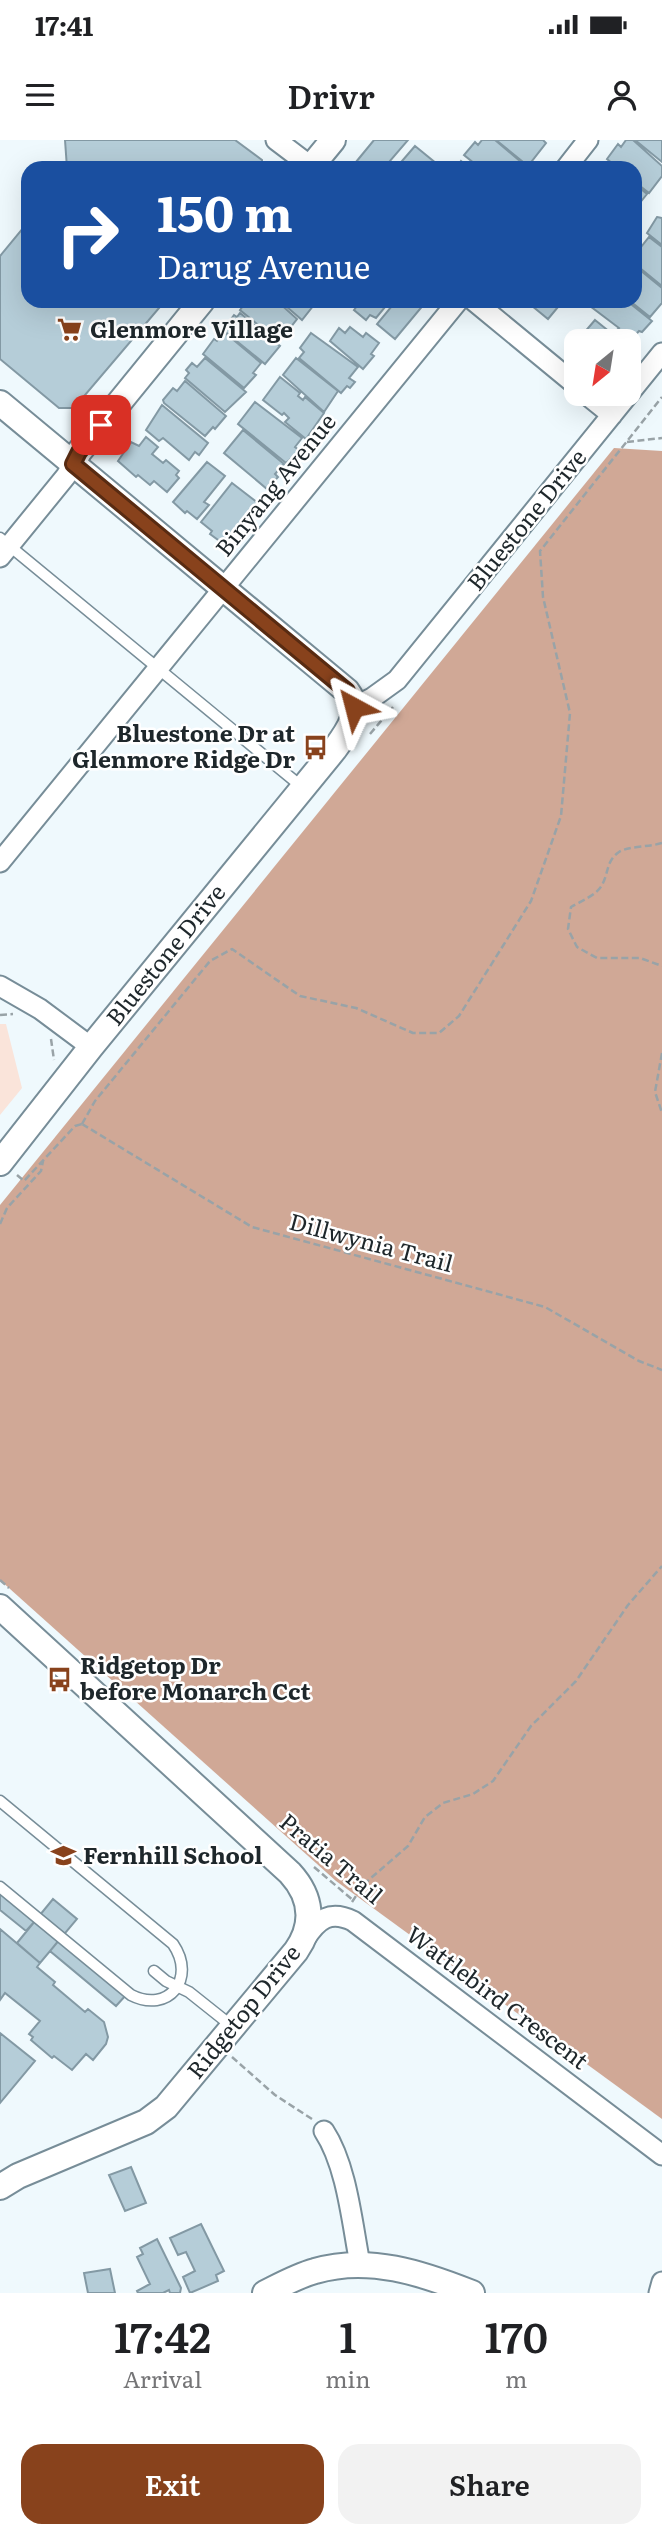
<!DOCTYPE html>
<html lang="en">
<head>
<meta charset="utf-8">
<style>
  body { margin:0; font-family:Literata,serif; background:#f2f2f2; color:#202124; height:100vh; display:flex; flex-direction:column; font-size:26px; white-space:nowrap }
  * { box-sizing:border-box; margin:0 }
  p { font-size:23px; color:#757577 }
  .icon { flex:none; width:38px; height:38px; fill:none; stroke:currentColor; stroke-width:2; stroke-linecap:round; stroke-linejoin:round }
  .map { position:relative; height:2153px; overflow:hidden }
  .drawer { display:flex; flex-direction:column; background:#fff; flex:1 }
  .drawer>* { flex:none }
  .hud { position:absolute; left:21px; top:21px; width:621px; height:147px; border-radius:21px; box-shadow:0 7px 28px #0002; background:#1a4fa0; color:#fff; overflow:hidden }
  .needle { width:46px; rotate:210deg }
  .buttons { position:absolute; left:564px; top:189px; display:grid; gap:14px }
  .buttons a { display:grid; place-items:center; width:77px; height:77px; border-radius:14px; background:#fff; box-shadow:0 7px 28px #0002; font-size:35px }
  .pin { position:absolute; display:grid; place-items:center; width:60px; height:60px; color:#fff; margin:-30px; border-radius:14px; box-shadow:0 4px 10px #0006 }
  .me { position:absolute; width:77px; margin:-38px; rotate:322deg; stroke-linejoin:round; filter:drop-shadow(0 0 5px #0008) }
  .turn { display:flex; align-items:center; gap:24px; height:147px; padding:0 21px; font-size:32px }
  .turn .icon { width:91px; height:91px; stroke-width:2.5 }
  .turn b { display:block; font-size:49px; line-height:60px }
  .eta { display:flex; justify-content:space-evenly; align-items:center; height:119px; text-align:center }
  .eta b { font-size:42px; font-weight:600; line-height:49px }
  .action { display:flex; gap:14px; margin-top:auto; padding:14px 21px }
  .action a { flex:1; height:80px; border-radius:21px; background:#88421c; color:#fff; font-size:28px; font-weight:600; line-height:80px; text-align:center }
  .action a+a { background:#f2f2f2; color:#202124 }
  .status { display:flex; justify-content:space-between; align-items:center; height:49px; padding:0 35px; background:#fff; direction:ltr }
  .status svg { height:19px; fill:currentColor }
  header { display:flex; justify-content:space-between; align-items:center; height:91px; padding:0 21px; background:#fff; font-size:32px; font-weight:600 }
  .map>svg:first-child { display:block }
  .green { fill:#fae4da }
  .forest { fill:#d0a896 }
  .building { fill:#b5cdd8; stroke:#8399a4; stroke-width:2 }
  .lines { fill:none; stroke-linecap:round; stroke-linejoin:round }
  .service-casing { stroke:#778d98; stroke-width:13 }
  .minor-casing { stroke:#778d98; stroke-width:23 }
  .tertiary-casing { stroke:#778d98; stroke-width:28 }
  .path { stroke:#99a3a7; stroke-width:2.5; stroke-dasharray:7 3.5; stroke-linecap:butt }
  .service { stroke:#fff; stroke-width:10 }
  .minor { stroke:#fff; stroke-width:19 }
  .tertiary { stroke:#fff; stroke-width:24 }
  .route-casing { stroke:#582b12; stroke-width:18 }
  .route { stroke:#88421c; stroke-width:12 }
  .labels { text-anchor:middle; stroke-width:5; stroke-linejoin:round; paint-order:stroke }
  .poi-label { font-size:23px; font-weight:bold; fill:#1e272b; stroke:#fff; text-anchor:start }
  .street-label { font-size:23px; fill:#1e272b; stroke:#fff }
</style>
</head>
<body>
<div class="status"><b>17:41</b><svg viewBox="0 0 49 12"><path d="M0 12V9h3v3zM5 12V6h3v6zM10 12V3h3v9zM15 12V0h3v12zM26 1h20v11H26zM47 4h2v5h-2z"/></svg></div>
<header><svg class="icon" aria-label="menu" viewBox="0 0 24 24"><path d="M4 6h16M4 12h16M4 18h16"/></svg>Drivr<svg class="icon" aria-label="person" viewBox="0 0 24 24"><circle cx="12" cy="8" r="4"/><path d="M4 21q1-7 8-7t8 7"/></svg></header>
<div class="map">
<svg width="662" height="2153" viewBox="0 0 662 2153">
  <rect width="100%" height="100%" fill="#eff9fd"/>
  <path class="green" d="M 0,884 L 6,884 L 22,948 L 0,975 Z"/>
  <path class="forest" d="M 614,308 L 662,311 L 662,1979 L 336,1741 L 0,1440 L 0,1065 Z"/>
  <path class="building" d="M 65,0 L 235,0 L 262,20 L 262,28 L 67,28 Z
    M 374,0 L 408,0 L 389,22 L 393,25 L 391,28 L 363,28 L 356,22 Z
    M 482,0 L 495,0 L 527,27 L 480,28 L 464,15 L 475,2 L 478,5 Z
    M 496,0 L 543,0 L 546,3 L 528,26 Z
    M 626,0 L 633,0 L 662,26 L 662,36 L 649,53 L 635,42 L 635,28 L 618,28 L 607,19 L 618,4 L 621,7 Z
    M 635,0 L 662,0 L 662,22 Z
    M 415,6 L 437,24 L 434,28 L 396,28 Z
    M 461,21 L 470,28 L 456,28 Z
    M 609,21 L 618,28 L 604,28 Z
    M 635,44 L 647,54 L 635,69 Z
    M 657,77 L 662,78 L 662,105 L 647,93 Z
    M 28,82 L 28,161 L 165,161 L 74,268 L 59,268 L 0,219 L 0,116 Z
    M 649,97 L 662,107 L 662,146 L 635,124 L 635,107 L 637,105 L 641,107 Z
    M 635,126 L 662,148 L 662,163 L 650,177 L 630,161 L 635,161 Z
    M 247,161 L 277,161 L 297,179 L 279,202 L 240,170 Z
    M 280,161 L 317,161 L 302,180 Z
    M 361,161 L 390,161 L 376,178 L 370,175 L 366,180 L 354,170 Z
    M 396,161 L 422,161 L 425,163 L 395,199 L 377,184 Z
    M 526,161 L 563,161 L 548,179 Z
    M 594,161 L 627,161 L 652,181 L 642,192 L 639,191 L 630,201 L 617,190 L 619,188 L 590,166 Z
    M 240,173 L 280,206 L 265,224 L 223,190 L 234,175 L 237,177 Z
    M 595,180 L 621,201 L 577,201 Z
    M 350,187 L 363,197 L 366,193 L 379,203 L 371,214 L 374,216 L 363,229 L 330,201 L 339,188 L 345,193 Z
    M 224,192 L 261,223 L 253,233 L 256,235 L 244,248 L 203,214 L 214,199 L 217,201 Z
    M 311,193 L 358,227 L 349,238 L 355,242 L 350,248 L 347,246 L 341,253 L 299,218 L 304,212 L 300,208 Z
    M 205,218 L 246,252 L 225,272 L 185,238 L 189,233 L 186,230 L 192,223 L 197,227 Z
    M 296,218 L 338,251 L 324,272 L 283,235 Z
    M 280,237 L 300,253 L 298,256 L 303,260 L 305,257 L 324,273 L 306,299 L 285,282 L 289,278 L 284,273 L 282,275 L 263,260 Z
    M 185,241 L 226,276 L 215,289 L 213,287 L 205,296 L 164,263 L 163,260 L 173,248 L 177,251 Z
    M 255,262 L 302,298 L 295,307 L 300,311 L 286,323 L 238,284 Z
    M 162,265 L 208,303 L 199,315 L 195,312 L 189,320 L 163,298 L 159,301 L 146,290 Z
    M 243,290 L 284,324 L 275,334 L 278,337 L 267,349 L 224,313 Z
    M 146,297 L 158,307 L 152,314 L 163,323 L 166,320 L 179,331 L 176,335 L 179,338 L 167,352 L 154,341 L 150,345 L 138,335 L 136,337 L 118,321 L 131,302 L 139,306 Z
    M 207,322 L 225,336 L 204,362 L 209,365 L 197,379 L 187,371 L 185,373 L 173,362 Z
    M 232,343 L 258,363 L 225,405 L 210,394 L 212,391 L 201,382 Z
    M 0,1752 L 35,1781 L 26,1791 L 0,1770 Z
    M 53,1759 L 77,1779 L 40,1823 L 17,1803 Z
    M 0,1789 L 40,1823 L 37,1827 L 55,1842 L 53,1845 L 85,1872 L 88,1869 L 104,1882 L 108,1897 L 106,1904 L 93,1920 L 86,1914 L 72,1930 L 54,1916 L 52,1918 L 31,1900 L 33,1897 L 29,1894 L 40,1881 L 5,1853 L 0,1860 Z
    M 59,1800 L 126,1855 L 116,1866 L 50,1811 Z
    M 0,1893 L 35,1921 L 0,1963 Z
    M 131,2027 L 146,2063 L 125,2071 L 109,2035 Z
    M 201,2084 L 224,2131 L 216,2135 L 218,2141 L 190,2153 L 183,2137 L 195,2131 L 186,2112 L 178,2115 L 170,2098 Z
    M 157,2099 L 181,2148 L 180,2153 L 170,2153 L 169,2150 L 163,2153 L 138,2153 L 137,2151 L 150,2144 L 137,2117 L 143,2114 L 140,2108 Z
    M 110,2129 L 115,2153 L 88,2153 L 84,2133 Z"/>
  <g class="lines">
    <defs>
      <path id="service" d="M 0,398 L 302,647
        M 0,1661 L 173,1804 C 197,1839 168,1874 131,1855 L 0,1747
        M 154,1831 L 166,1841 L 189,1852 L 233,1887"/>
      <path id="minor" d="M 276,0 L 313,28
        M 566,28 L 588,0
        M 474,161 L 576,245
        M 586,254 L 612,275
        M 0,417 L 66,336 L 73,324
        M 354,567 L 372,558 L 397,540 L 662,213
        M 0,722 L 458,161
        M 0,846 L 40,869 L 91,907
        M 305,1799 C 318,1779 330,1770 353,1781 L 662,2015
        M 324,1991 C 347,2026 352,2083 360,2124
        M 659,2153 L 662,2142"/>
      <path id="tertiary" d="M 310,28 L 333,0
        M 0,263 L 347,551 C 363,572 348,591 334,610 L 91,907 L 0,1023
        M 73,324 L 79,312 L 202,161
        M 0,1467 L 290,1733 C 312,1757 315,1784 296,1811 L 166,1967 L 146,1982 L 18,2036 L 0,2047
        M 265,2153 C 281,2145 297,2136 315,2131 C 368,2115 422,2133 472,2153"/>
    </defs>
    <use href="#service" class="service-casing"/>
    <use href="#minor" class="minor-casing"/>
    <use href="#tertiary" class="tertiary-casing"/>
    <path class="path" d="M 627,302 L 662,298
      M 370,594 L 393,567
      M 662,703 C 650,707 628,706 619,712 C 606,721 609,732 602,745 C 597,755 581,761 571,767 L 568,789 L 577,807 L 597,818 L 640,818 L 662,826
      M 0,875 L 13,874
      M 51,899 L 54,920
      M 662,913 L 655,952 L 662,973
      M 82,984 L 95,961 L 210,821 L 232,809 L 300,856 L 356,868 L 413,893 L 439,893 L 459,876 L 531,761 L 561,676 L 570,573 L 543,457 L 540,411 L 662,257
      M 82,984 L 252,1087 L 545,1167 L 639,1221 L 662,1230
      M 17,1035 L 24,1041 L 75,986 L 82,984
      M 0,1084 L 7,1068 L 41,1031 L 43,1021
      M 0,1440 L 9,1448
      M 314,1727 L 354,1761
      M 352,1762 L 364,1744 L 408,1706 L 425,1677 L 443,1663 L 473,1654 L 493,1641 L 531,1586 L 576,1541 L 628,1465 L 662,1426
      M 232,1917 L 275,1955 L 312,1979"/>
    <use href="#service" class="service"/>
    <use href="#minor" class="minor"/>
    <use href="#tertiary" class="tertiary"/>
  </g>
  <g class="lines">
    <defs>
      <path id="route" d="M 101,285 L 79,312 L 73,324 L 347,551 L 354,567"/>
    </defs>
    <use href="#route" class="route-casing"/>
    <use href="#route" class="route"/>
  </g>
  <defs>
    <symbol id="supermarket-bare" viewBox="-9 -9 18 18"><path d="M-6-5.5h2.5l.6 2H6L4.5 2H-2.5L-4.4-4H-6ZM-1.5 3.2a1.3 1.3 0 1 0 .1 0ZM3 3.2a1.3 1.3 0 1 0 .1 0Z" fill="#88421c" stroke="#fff" stroke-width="2.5" paint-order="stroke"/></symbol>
    <symbol id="bus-bare" viewBox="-9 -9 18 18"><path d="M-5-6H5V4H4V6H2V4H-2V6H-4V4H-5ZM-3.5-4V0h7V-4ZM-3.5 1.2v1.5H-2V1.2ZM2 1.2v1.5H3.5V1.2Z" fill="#88421c" stroke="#fff" stroke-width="2.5" paint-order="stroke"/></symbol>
    <symbol id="school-bare" viewBox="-9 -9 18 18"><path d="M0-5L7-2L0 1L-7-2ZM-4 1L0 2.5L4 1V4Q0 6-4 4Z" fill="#88421c" stroke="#fff" stroke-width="2.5" paint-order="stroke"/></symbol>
  </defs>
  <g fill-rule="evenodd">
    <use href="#supermarket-bare" x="52" y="172" width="35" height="35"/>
    <use href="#bus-bare" x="298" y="590" width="35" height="35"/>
    <use href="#bus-bare" x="42" y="1522" width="35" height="35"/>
    <use href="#school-bare" x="46" y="1698" width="35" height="35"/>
  </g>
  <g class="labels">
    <g class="poi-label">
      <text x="90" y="198">Glenmore Village</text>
      <text x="295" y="602" text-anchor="end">Bluestone Dr at<tspan x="295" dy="26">Glenmore Ridge Dr</tspan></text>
      <text x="80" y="1534">Ridgetop Dr<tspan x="80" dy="26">before Monarch Cct</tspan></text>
      <text x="83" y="1724">Fernhill School</text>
    </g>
    <g class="street-label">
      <text transform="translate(276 345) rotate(-51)" y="8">Binyang Avenue</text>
      <text transform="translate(527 380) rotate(-51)" y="8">Bluestone Drive</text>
      <text transform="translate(166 815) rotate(-51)" y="8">Bluestone Drive</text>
      <text transform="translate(371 1103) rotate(15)" y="8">Dillwynia Trail</text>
      <text transform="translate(331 1719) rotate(40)" y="8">Pratia Trail</text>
      <text transform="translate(497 1858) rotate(37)" y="8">Wattlebird Crescent</text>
      <text transform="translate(244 1872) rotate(-51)" y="8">Ridgetop Drive</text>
    </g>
  </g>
</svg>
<div class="buttons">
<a><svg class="needle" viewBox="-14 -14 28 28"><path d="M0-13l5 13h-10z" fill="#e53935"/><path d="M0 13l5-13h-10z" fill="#757577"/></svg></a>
</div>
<div class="pin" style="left:101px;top:285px;background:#d93025"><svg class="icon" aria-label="arrive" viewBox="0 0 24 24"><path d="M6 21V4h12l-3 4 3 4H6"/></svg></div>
<svg class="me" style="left:354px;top:567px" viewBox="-20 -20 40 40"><path d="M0-17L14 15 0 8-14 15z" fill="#88421c" stroke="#fff" stroke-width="4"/></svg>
<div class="hud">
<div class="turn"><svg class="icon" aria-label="right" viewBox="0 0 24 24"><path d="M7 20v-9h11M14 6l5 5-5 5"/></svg><div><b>150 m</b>Darug Avenue</div></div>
</div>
</div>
<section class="drawer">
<div class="eta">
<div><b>17:42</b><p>Arrival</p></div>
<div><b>1</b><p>min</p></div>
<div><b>170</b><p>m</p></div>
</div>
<div class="action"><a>Exit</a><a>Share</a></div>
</section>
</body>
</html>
